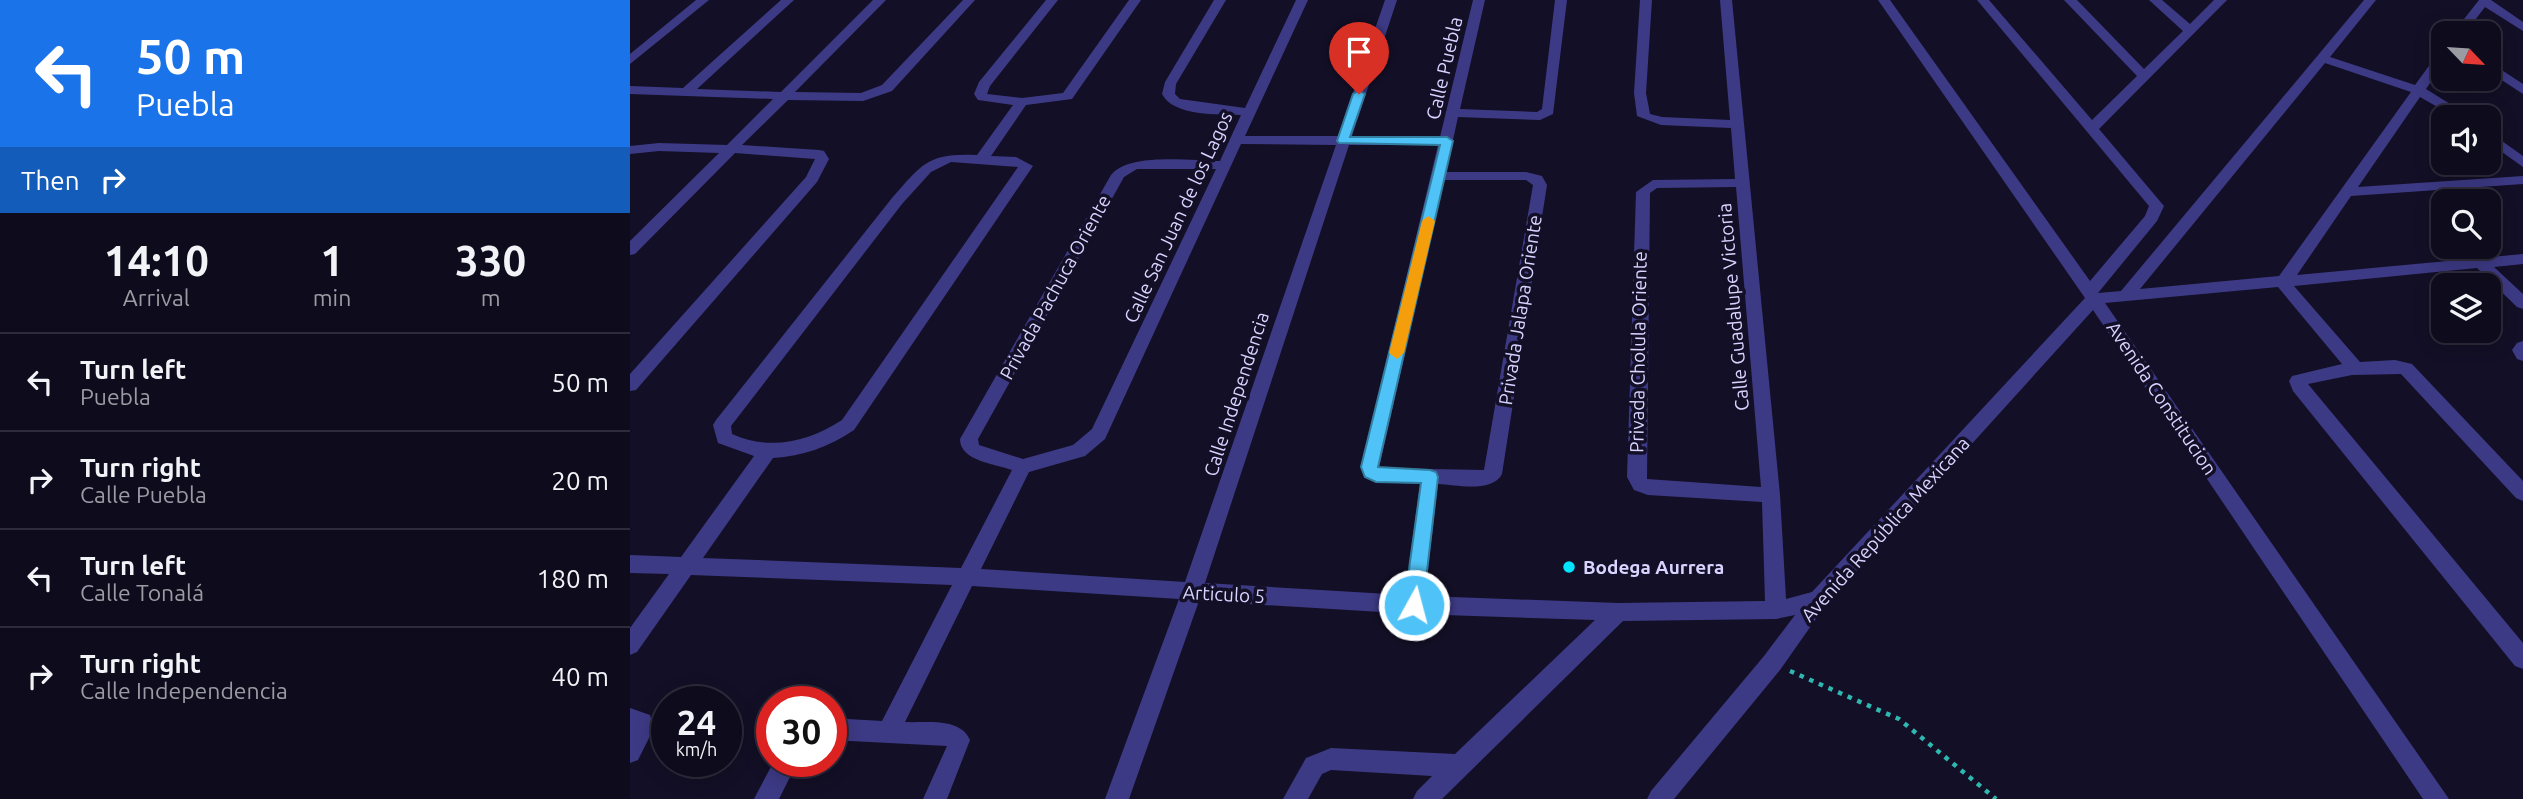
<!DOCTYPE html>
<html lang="en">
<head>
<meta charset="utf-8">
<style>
  body { margin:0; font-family:Ubuntu,sans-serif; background:#1c1929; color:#f1f3f6; height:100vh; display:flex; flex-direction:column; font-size:26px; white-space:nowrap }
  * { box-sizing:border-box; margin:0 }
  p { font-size:23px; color:#9b9ba3 }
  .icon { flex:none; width:38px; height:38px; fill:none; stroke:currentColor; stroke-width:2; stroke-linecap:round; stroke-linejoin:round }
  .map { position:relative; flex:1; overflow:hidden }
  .panel { display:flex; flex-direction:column; background:#0e0b1c; width:630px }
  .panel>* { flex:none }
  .guide { background:#1a73e8; color:#fff; overflow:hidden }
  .needle { width:46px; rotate:115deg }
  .tools { position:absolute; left:1801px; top:21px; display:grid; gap:14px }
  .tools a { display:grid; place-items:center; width:70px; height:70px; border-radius:14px; background:#0e0b1c; box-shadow:0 4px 18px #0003,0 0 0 2px #2e2b3b; font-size:35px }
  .speed { position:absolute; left:21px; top:686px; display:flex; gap:14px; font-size:35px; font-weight:700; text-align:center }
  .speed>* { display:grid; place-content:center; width:91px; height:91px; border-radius:50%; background:#0e0b1c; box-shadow:0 4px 18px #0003,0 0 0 2px #2e2b3b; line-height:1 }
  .speed small { font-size:18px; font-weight:400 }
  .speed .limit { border:10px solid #d22; background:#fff; color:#111 }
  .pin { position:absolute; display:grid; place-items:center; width:60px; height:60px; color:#fff; margin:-72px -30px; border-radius:50% 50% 50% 0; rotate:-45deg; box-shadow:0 0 7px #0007 }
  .pin .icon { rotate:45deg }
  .me { position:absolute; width:77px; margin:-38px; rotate:7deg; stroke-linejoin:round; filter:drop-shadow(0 0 5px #0008) }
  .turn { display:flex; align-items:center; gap:24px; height:147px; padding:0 21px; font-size:32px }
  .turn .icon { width:91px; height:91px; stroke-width:2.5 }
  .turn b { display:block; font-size:49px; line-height:60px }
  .then { display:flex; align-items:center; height:66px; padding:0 21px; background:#0003; gap:14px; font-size:26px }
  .eta { display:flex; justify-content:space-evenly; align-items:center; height:119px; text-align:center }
  .eta b { font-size:42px; font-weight:700; line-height:49px }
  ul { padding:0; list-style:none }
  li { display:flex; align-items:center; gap:21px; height:98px; padding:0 21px; border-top:2px solid #2e2b3b }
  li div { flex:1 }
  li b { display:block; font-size:26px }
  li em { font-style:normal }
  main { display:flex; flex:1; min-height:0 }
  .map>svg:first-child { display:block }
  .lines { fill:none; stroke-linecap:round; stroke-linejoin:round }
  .path { stroke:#2fb8b0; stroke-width:4.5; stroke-dasharray:4.5 6; stroke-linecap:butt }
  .minor { fill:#3d3a85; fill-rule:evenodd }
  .route { fill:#4fc3f7; stroke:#337fa1; stroke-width:2 }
  .slow { fill:#f59e0b }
  .poi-dot { fill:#00e5ff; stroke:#130f26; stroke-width:2.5 }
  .labels { text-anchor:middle; stroke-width:7; stroke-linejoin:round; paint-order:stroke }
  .street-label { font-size:19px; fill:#d9d4ff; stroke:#130f26 }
  .poi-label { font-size:19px; font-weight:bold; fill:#d9d4ff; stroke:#130f26; text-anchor:start }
</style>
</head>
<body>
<main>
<section class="panel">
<div class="guide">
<div class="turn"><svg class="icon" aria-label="left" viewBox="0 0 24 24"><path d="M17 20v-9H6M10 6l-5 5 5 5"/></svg><div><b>50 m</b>Puebla</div></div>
<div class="then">Then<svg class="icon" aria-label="right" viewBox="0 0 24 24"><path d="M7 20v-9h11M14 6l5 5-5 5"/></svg></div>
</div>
<div class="eta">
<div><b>14:10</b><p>Arrival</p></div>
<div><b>1</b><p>min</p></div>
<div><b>330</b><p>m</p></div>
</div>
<ul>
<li><svg class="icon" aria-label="left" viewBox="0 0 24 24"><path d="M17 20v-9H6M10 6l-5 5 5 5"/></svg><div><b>Turn left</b><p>Puebla</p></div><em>50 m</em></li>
<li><svg class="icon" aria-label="right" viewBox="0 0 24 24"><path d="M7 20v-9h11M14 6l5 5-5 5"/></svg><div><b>Turn right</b><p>Calle Puebla</p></div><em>20 m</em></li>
<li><svg class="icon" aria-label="left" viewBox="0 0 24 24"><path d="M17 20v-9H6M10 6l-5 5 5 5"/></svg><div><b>Turn left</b><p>Calle Tonalá</p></div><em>180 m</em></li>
<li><svg class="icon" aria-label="right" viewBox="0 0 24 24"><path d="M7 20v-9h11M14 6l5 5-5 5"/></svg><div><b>Turn right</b><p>Calle Independencia</p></div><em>40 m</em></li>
</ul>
</section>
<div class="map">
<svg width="1893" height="799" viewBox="0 0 1893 799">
  <rect width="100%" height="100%" fill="#130f26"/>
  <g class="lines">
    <path class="path" d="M 1160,671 L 1269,719 L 1366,799"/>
    <path class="minor" d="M 66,0 L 79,0 L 0,64 L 0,54 Z
      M 151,0 L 164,0 L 67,89 L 151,92 L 243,0 L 256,0 L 165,92 L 231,93 L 252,85 L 333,0 L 345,0 L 262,91 L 233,101 L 158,100 L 112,145 L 189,150 L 194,151 L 199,159 L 187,182 L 6,390 L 0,391 L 0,374 L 176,177 L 185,159 L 105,153 L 5,254 L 0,255 L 0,241 L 89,153 L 29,151 L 0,154 L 0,146 L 29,143 L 97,145 L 143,99 L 0,94 L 0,86 L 53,88 Z
      M 416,0 L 428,0 L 360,86 L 357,94 L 392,98 L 433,93 L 499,0 L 511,0 L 442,99 L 396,105 L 361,156 L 386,157 L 403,166 L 224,430 C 199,447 173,456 143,458 L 73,558 L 331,568 L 382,470 C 365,464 330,461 330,439 L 481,175 C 500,152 561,161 590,161 L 611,115 C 589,114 544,117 532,94 L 535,82 L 584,0 L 596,0 L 546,84 L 545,94 L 550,99 L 615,108 L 666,0 L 678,0 L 615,136 L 708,136 L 755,0 L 767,0 L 722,136 L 810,137 L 843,0 L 855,0 L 830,109 L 907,112 L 912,109 L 925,0 L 937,0 L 923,114 L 910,120 L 828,117 L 816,172 L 896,172 L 912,176 L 917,185 L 872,474 C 862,493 827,485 808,484 L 795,596 L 988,603 L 1135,601 L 1132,502 L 1018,495 L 1004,490 L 997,477 L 1006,192 L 1023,180 L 1105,179 L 1101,128 L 1031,125 L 1007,116 L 1004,93 L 1010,0 L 1022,0 L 1016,93 L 1020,114 L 1032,117 L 1100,120 L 1090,0 L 1102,0 L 1150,495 L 1156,599 L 1182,592 L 1455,298 L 1248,0 L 1260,0 L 1460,281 L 1515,216 L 1519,206 L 1347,0 L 1359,0 L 1462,120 L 1507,76 L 1434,0 L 1447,0 L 1514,69 L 1553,31 L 1519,0 L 1532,0 L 1560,24 L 1584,0 L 1597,0 L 1469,129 L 1534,206 L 1527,221 L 1468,293 L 1491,291 L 1734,0 L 1746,0 L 1700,57 L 1785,85 L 1809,52 L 1813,51 L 1813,64 L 1796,89 L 1841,117 L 1825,117 L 1790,97 L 1728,187 L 1893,176 L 1893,184 L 1721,196 L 1667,275 L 1893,254 L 1893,264 L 1864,267 L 1893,294 L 1893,309 L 1887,307 L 1847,268 L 1664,286 L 1730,362 L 1765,360 L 1782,364 L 1893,481 L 1893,501 L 1886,498 L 1771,374 L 1722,375 L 1678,384 L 1893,643 L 1893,669 L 1885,666 L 1663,391 L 1659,381 L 1662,376 L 1712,364 L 1648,287 L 1475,303 L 1819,799 L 1793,799 L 1463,310 L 1195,606 L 1150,670 L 1044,799 L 1017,799 L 1021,791 L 1134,656 L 1165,615 L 1146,619 L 993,621 L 812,799 L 783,799 L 787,791 L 802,776 L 701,770 L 692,774 L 678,799 L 653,799 L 676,758 L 701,748 L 825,754 L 965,620 L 784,614 L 569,601 L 499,799 L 475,799 L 549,599 L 342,586 L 275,722 C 297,723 330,717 340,740 L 317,799 L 293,799 L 317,746 L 201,740 L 201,718 L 252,721 L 322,585 L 61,575 L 7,652 L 0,655 L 0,628 L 39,574 L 0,573 L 0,555 L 51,557 L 124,456 L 88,443 L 83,425 L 86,420 L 262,198 C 293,163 298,153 347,155 L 383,105 L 348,100 L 344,94 L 349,82 ZM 1695,63 L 1781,92 L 1649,276 L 1510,289 ZM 611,144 L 706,145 L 555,582 L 351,569 L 399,472 L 455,456 L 475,439 ZM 719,145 L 808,145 L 731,467 L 734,477 L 745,482 L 790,484 L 775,595 L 575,583 ZM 321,162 L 388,167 L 212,420 C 178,442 140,451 102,434 L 101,426 L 272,204 L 301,172 ZM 507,169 L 586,169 L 462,429 L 443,445 L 393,459 L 349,445 L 348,439 L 494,177 ZM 814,180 L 896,180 L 903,185 L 854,470 L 749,468 ZM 1106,187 L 1131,487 L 1017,479 L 1020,193 L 1027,188 Z
      M 1849,0 L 1861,0 L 1893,22 L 1893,31 L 1855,7 L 1835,33 L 1823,33 Z
      M 1858,61 L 1893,84 L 1893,94 L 1858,71 Z
      M 1858,131 L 1893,156 L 1893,167 L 1858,142 Z
      M 1893,341 L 1893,361 L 1887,359 L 1882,350 L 1887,343 Z
      M 0,708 L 20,715 L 24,728 L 8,760 L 0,763 Z
      M 144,761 L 168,761 L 149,799 L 124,799 Z"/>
  </g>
  <path class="route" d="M 729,90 L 735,94 L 720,137 L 817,137 L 823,141 L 748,467 L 800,470 L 806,472 L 808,477 L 793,605 L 790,611 L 784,613 L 777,611 L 774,605 L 791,483 L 746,482 L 735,477 L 731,467 L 810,145 L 709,143 L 707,141 L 723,94 Z"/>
  <path class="slow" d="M 798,216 L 805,221 L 774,353 L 767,359 L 759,353 L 792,221 Z"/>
  <circle class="poi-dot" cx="939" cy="567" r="7"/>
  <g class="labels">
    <g class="street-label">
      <text transform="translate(814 68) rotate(-77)" y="7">Calle Puebla</text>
      <text transform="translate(548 217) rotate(-65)" y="7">Calle San Juan de los Lagos</text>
      <text transform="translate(425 287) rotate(-61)" y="7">Privada Pachuca Oriente</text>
      <text transform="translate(1103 307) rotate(-95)" y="7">Calle Guadalupe Victoria</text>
      <text transform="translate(890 310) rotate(-81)" y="7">Privada Jalapa Oriente</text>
      <text transform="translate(1008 352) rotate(-89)" y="7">Privada Cholula Oriente</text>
      <text transform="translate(606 394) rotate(-72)" y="7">Calle Independencia</text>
      <text transform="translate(1532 398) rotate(56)" y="7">Avenida Constitucion</text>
      <text transform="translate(1255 529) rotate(-48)" y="7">Avenida República Mexicana</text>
      <text transform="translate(594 594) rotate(3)" y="7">Articulo 5</text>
    </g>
    <g class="poi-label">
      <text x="953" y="574">Bodega Aurrera</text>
    </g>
  </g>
</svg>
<div class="tools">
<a><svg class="needle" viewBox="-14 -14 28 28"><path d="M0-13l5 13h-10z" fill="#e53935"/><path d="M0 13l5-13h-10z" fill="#9b9ba3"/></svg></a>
<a><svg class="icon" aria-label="sound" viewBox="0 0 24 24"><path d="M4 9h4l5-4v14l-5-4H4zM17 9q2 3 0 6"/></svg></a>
<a><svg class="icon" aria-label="search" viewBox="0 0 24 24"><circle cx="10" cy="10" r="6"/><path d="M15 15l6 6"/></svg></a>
<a><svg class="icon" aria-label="layers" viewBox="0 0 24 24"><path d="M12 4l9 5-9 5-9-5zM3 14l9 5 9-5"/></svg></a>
</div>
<div class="speed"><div>24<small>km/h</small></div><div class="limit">30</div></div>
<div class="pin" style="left:729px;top:94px;background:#d93025"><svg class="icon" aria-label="arrive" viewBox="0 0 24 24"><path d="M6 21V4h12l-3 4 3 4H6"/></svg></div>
<svg class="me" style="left:784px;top:605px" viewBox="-20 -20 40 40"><circle r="17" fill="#4fc3f7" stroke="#fff" stroke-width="3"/><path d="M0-11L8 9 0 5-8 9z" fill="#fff"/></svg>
</div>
</main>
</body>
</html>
